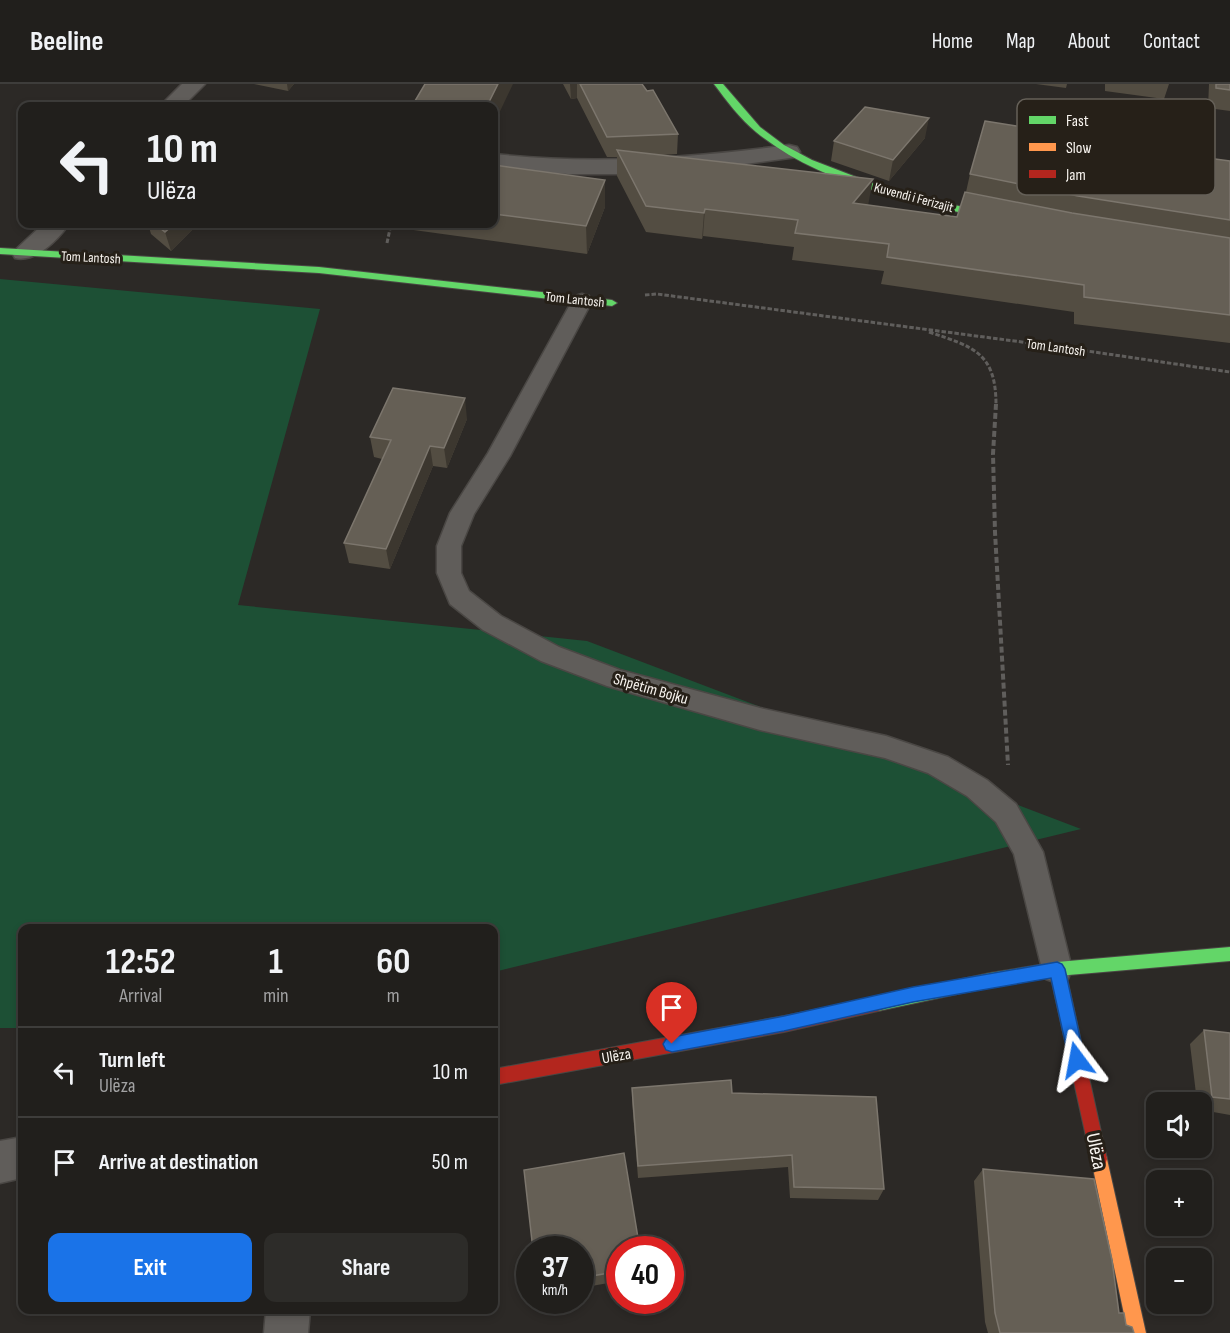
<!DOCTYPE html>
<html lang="en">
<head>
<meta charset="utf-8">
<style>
  body { margin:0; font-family:"Sofia Sans Condensed",sans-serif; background:#2d2c29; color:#f1f3f6; height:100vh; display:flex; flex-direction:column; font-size:22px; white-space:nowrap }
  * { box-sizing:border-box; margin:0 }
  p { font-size:20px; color:#a2a2a3 }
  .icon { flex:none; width:33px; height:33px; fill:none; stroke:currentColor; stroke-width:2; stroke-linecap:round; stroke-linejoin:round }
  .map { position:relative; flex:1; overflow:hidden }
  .details { position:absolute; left:18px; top:840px; width:480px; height:390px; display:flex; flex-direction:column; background:#211f1c; border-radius:12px; box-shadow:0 3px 9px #0003,0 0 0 2px #3e3d3b }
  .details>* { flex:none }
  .banner { position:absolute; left:18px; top:18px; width:480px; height:126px; border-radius:12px; box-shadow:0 3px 9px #0003,0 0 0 2px #3e3d3b; background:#211f1c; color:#f1f3f6; overflow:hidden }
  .buttons { position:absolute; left:1146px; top:1008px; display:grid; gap:12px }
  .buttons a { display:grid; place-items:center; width:66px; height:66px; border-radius:12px; background:#211f1c; box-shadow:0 3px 9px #0003,0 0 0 2px #3e3d3b; font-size:30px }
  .speed { position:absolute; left:516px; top:1152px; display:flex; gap:12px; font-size:30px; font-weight:700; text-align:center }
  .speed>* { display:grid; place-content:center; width:78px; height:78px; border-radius:50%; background:#211f1c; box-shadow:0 3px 9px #0003,0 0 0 2px #3e3d3b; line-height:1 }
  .speed small { font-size:15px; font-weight:400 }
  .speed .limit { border:9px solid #d22; background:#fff; color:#111 }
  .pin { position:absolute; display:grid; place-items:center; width:51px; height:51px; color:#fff; margin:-62px -26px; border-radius:50% 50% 50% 0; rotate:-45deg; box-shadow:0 0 6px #0007 }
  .pin .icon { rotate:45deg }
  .me { position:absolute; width:66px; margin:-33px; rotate:347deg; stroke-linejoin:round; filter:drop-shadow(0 0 4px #0008) }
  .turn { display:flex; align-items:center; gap:21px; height:126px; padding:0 30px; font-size:27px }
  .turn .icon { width:78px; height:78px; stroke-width:2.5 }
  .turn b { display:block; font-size:42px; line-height:51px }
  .eta { display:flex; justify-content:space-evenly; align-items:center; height:102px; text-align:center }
  .eta b { font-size:36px; font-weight:700; line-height:42px }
  .button { display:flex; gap:12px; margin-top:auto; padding:12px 30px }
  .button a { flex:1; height:69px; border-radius:12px; background:#1a73e8; color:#fff; font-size:24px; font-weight:700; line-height:69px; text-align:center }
  .button a+a { background:#2d2c29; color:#f1f3f6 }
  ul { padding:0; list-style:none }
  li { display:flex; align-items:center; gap:18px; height:90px; padding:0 30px; border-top:2px solid #3e3d3b }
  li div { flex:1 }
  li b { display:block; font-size:22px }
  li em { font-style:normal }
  header { display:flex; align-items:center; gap:36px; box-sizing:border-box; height:84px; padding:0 30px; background:#211f1c; border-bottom:2px solid #3e3d3b }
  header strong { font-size:28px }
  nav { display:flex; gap:33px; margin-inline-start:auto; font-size:21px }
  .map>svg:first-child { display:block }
  .green { fill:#1d5035 }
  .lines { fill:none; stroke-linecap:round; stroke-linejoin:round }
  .lane-casing { stroke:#4a4744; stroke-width:3 }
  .street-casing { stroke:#4a4744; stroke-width:3 }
  .fast-casing { stroke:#4a4744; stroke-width:2 }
  .slow-casing { stroke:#4a4744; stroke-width:2 }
  .jam-casing { stroke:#4a4744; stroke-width:2 }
  .path-far1 { stroke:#605e5c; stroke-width:3; stroke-dasharray:4.5 2; stroke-linecap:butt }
  .path { stroke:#605e5c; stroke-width:4; stroke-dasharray:6 3; stroke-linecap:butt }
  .lane { fill:#605d5a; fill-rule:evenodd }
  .street { fill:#605d5a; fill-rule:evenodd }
  .fast { fill:#63d668; fill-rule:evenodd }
  .slow { fill:#ff974d; fill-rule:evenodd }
  .jam { fill:#b3261e; fill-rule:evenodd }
  .wall { fill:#534d42 }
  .shaded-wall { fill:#3c372f }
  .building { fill:#655f55; stroke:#7c766d; stroke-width:1.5 }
  .route { fill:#1a73e8; stroke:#114b97; stroke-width:1.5 }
  .labels { text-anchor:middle; stroke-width:6; stroke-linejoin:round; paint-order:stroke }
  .far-street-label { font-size:14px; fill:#f8f4ef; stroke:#262018 }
  .street-label { font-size:16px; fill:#f8f4ef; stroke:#262018 }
  .near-street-label { font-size:20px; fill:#f8f4ef; stroke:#262018 }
  .key { fill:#262018; stroke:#656058; stroke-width:1.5 }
  .key-label { font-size:16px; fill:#f8f4ef }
</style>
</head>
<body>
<header>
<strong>Beeline</strong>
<nav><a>Home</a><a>Map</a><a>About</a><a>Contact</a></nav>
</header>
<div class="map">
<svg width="1230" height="1249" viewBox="0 0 1230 1249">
  <rect width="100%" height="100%" fill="#2c2926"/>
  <path class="green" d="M 0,195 L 320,225 L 238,521 L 587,557 L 1081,745 L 494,888 L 494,844 L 22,844 L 22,944 L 0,944 Z"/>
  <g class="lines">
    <defs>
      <path id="lane" d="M 582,210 L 589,212 L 592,217 L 510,372 L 474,430 L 461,462 L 461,489 L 469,507 L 501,532 L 559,563 L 620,586 L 760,624 L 886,652 L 948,673 L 987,696 L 1016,720 L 1043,768 L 1072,885 L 1068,895 L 1057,899 L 1046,895 L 1042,885 L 1014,770 L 996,738 L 967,712 L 928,689 L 885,674 L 760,646 L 607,602 L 541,577 L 483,546 L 450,520 L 437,489 L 437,462 L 450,429 L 488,369 L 572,217 L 575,212 Z"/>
      <path id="street" d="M 182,0 L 205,0 L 183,22 L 160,22 Z
        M 789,61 L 797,63 L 800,68 L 797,73 L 715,84 L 642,90 L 568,90 L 494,84 L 494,70 C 593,81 690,74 789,61 Z
        M 43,140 L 69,140 C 58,156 35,179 15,174 L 12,169 Z
        M 22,1053 L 22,1094 L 0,1099 L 0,1057 Z
        M 266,1226 L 310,1226 L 308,1249 L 264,1249 Z"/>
      <path id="fast" d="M 714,0 L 723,0 L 760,43 L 784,61 L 812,76 L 877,101 L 1009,135 L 1004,138 C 920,119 825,104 756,48 C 740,35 726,16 714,0 Z
        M 0,164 L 319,183 L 612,216 L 617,219 L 612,222 L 319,189 L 0,170 Z
        M 1230,863 L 1230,877 L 1057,892 L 990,903 L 878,927 L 872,925 L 870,920 L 872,915 L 878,913 L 990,889 L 1057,878 Z"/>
      <path id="slow" d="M 1099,1067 L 1105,1069 L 1107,1075 L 1146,1249 L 1128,1249 L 1091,1075 L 1093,1069 Z"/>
      <path id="jam" d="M 1057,878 L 1062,880 L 1065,885 L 1107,1075 L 1105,1081 L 1099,1083 L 1093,1081 L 1091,1075 L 1049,885 L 1052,880 Z
        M 878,913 L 884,915 L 886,920 L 884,925 L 878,927 L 784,948 L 494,1001 L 494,985 L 784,932 Z"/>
    </defs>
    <use href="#lane" class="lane-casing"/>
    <use href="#street" class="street-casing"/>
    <use href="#fast" class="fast-casing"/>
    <use href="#slow" class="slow-casing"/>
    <use href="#jam" class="jam-casing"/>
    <path class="path-far1" d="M 387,159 L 391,140
      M 645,211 L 657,210 L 1060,263 L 1230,288
      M 929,248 C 974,263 996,269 996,321"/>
    <path class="path" d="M 996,320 L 993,370 L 995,448 L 1008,681"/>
    <use href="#lane" class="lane"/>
    <use href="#street" class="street"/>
    <use href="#fast" class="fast"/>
    <use href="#slow" class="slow"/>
    <use href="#jam" class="jam"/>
  </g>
  <path class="wall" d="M 254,0 L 294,0 L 288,7 Z
    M 563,0 L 642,0 L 647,7 L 678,50 L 677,70 L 662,71 L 868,121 L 957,133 L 966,108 L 970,90 L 1141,65 L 1230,77 L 1230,259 L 1074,240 L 1074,228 L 881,200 L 884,187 L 792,176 L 794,163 L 703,152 L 702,155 L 646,148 L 617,92 L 617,73 L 607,73 L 577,14 L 571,15 Z
    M 1036,0 L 1067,0 L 1066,4 Z
    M 1105,0 L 1169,0 L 1164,15 L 1105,7 Z
    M 1209,0 L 1230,0 L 1230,27 L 1208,24 Z
    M 925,54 L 889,97 L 831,77 L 834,57 Z
    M 494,81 L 605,123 L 587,170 L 399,144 L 398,140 L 494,140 Z
    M 148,140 L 198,140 L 171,167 L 151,150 Z
    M 467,335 L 447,384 L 433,382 L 390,485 L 349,479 L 344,459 L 382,375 L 374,373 L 370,353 Z
    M 1204,946 L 1230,949 L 1230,1031 L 1202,1026 L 1202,1018 L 1197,1018 L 1190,960 Z
    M 632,1004 L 732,1009 L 884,1105 L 878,1116 L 790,1114 L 788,1083 L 638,1094 L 632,1017 Z
    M 983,1085 L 1119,1229 L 1126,1241 L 1134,1249 L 988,1249 L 985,1238 L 974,1097 Z
    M 580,1166 L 620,1166 L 620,1197 L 580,1204 Z"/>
  <path class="shaded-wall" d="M 287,0 L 294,0 L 288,7 Z
    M 498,0 L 513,0 L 494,40 L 494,22 L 487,22 Z
    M 570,0 L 577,0 L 577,14 L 571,15 Z
    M 929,34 L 925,54 L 889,97 L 893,76 Z
    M 873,95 L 868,122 L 853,119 Z
    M 605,96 L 605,123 L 587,170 L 586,142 Z
    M 705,125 L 703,152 L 702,155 L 704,129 Z
    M 174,140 L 198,140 L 171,167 L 165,148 Z
    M 465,314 L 467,335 L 447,384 L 444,364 Z
    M 430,362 L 433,382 L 390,485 L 386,465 Z"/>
  <path class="building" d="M 425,0 L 498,0 L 487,22 L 412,22 Z
    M 580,0 L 642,0 L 647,7 L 653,6 L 678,50 L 607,53 Z
    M 1216,0 L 1230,0 L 1230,6 L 1216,4 Z
    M 865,23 L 929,34 L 893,76 L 834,57 Z
    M 985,37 L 1140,62 L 1141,65 L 1230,77 L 1230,136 L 1078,112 L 970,90 Z
    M 617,66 L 873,95 L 853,119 L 957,133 L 965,108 L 1072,129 L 1230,154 L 1230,231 L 1084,213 L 1084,201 L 887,173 L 889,160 L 795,149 L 798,136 L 705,125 L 704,129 L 646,122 Z
    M 494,81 L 605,96 L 586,142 L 494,130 Z
    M 155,140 L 174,140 L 165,148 Z
    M 393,304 L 465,314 L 444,364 L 430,362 L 386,465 L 344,459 L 391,356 L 370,353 Z
    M 1204,946 L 1230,949 L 1230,1015 L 1212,1013 Z
    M 731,996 L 732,1009 L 876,1013 L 884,1105 L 794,1103 L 792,1071 L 638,1082 L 632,1004 Z
    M 624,1069 L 640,1166 L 620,1166 L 620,1187 L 580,1194 L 580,1166 L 533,1166 L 524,1086 Z
    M 983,1085 L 1094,1095 L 1112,1176 L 1119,1229 L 1124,1229 L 1126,1241 L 1132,1243 L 1134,1249 L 1000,1249 L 995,1229 Z"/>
  <path class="route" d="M 1057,878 L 1062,880 L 1065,885 L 1085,976 L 1083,982 L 1077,984 L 1071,982 L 1069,976 L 1051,894 L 913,918 L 784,947 L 672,968 L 666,966 L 663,960 L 666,955 L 672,953 L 784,932 L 913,903 Z"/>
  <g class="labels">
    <g class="far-street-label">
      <text transform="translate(914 113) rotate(15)" y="5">Kuvendi i Ferizajit</text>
      <text transform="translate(91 173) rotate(3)" y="5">Tom Lantosh</text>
      <text transform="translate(575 215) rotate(6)" y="5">Tom Lantosh</text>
      <text transform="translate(1056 263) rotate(8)" y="5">Tom Lantosh</text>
    </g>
    <g class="street-label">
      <text transform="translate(651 604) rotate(16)" y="6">Shpëtim Bojku</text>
      <text transform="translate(616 971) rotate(-10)" y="6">Ulëza</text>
    </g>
    <g class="near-street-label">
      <text transform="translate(1097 1067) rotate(78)" y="7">Ulëza</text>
    </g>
  </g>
  <rect x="1017" y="15" width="198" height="96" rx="9" class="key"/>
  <rect x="1029" y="32" width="27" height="8" fill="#63d668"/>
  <rect x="1029" y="59" width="27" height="8" fill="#ff974d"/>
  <rect x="1029" y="86" width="27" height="8" fill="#b3261e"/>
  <g class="key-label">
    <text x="1066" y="42">Fast</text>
    <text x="1066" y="69">Slow</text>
    <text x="1066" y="96">Jam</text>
  </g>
</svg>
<div class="buttons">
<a><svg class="icon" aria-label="sound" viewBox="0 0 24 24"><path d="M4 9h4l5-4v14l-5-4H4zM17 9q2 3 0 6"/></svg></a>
<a>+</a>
<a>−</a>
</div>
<div class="speed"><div>37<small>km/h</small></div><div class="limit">40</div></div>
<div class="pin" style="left:672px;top:960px;background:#d93025"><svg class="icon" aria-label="arrive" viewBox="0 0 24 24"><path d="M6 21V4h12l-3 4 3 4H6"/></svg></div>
<svg class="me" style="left:1077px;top:976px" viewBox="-20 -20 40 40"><path d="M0-17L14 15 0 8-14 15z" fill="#1a73e8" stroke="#fff" stroke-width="4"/></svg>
<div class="banner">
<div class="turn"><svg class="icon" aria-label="left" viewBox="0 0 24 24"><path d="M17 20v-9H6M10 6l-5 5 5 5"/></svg><div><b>10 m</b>Ulëza</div></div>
</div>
<section class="details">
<div class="eta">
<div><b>12:52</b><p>Arrival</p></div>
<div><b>1</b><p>min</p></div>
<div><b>60</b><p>m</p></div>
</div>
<ul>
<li><svg class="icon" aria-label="left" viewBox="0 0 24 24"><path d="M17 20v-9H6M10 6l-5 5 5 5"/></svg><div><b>Turn left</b><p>Ulëza</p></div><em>10 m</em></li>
<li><svg class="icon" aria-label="arrive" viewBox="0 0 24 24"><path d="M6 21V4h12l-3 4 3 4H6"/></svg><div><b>Arrive at destination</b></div><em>50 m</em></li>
</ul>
<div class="button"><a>Exit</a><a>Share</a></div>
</section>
</div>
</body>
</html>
